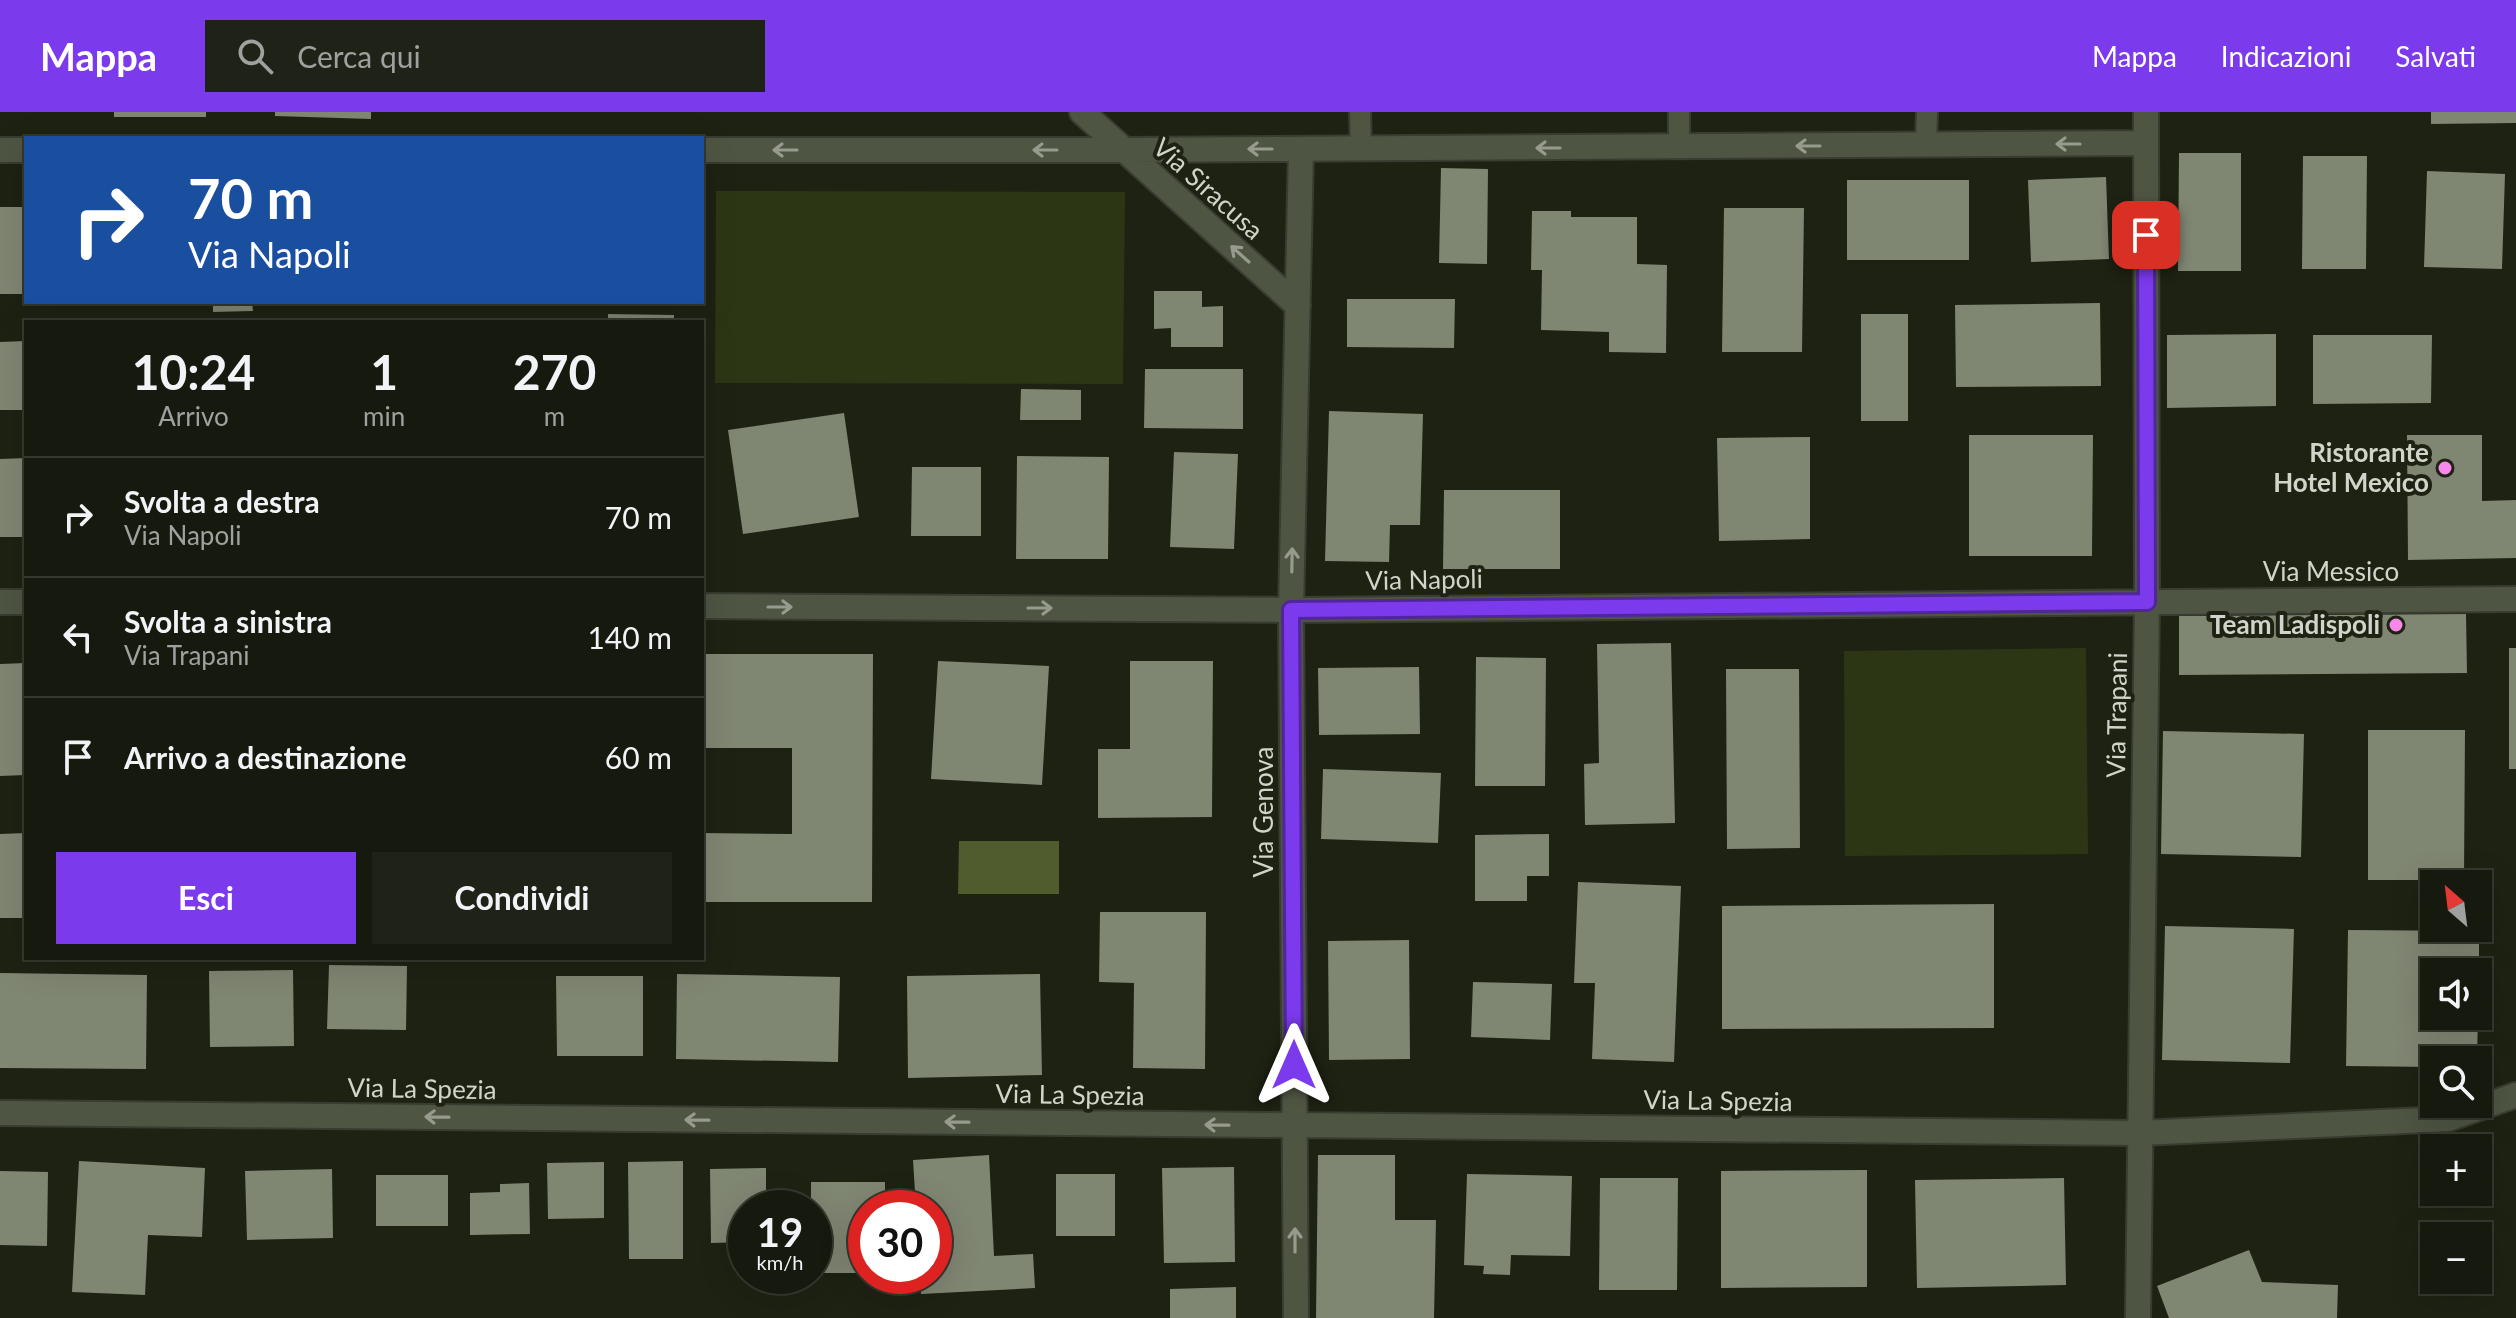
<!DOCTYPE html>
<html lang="it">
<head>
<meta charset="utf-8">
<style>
  body { margin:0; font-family:Lato,sans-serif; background:#1f2317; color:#f1f3f6; height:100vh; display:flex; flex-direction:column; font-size:30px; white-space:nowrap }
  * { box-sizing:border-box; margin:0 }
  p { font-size:26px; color:#9ea19e }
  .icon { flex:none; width:44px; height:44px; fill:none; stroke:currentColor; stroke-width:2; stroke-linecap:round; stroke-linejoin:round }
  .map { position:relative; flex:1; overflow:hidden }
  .panel { position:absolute; left:24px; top:208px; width:680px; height:640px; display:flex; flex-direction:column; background:#161a0e; border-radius:0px; box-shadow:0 8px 32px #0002,0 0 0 2px #35382e }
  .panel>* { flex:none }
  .guide { position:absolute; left:24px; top:24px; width:680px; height:168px; border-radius:0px; box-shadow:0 8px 32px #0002,0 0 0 2px #35382e; background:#1a4fa0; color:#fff; overflow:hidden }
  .needle { width:52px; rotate:332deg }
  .fabs { position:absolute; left:2420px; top:758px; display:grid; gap:16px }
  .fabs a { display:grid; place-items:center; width:72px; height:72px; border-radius:0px; background:#161a0e; box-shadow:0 8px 32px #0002,0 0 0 2px #35382e; font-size:40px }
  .speed { position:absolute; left:728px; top:1078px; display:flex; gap:16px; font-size:40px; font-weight:700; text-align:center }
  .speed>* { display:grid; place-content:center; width:104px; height:104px; border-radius:50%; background:#161a0e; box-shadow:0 8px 32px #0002,0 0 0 2px #35382e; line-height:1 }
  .speed small { font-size:20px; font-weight:400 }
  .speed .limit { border:12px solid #d22; background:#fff; color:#111 }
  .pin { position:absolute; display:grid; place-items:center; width:68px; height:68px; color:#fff; margin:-34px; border-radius:16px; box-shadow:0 4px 12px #0006 }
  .me { position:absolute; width:88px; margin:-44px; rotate:0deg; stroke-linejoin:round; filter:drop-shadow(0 0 6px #0008) }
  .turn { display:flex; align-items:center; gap:28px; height:168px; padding:0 32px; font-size:36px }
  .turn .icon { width:104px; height:104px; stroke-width:2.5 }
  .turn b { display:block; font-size:56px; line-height:68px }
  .eta { display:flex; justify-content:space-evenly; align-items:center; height:136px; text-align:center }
  .eta b { font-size:48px; font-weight:700; line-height:56px }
  .button { display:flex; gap:16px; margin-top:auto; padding:16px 32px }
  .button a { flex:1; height:92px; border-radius:0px; background:#7c3aed; color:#fff; font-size:32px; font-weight:700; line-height:92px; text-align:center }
  .button a+a { background:#1f2317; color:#f1f3f6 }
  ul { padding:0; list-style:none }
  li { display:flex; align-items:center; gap:24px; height:120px; padding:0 32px; border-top:2px solid #35382e }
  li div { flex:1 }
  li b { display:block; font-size:30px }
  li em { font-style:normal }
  header { display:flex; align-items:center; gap:48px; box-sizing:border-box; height:112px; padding:0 40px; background:#7c3aed; color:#fff }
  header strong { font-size:38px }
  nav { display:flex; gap:44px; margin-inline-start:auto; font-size:28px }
  .search { width:560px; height:72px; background:#1f2317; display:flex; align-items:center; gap:20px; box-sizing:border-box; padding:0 28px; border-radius:0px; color:#9ea19e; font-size:30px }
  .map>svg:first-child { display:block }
  .green { fill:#2d3614 }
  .water { fill:#505c2e }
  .building { fill:#7f8672 }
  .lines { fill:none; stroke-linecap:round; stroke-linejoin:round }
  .service-casing { stroke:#383c31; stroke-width:24 }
  .minor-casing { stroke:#383c31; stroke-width:28 }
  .service { stroke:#4f5543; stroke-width:20 }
  .minor { stroke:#4f5543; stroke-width:24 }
  .oneway { stroke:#969b8d }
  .route-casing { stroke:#51269a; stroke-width:20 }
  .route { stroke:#7c3aed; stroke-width:14 }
  .poi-dot { fill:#f888ea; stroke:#1e2213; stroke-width:3 }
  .labels { text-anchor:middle; stroke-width:8; stroke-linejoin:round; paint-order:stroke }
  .street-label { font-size:26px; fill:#d1d4ca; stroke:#1e2213 }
  .poi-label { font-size:26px; font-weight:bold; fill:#d1d4ca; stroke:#1e2213; text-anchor:end }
</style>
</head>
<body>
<header>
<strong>Mappa</strong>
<div class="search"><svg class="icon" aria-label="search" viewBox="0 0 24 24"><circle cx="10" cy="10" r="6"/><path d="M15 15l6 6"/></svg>Cerca qui</div>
<nav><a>Mappa</a><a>Indicazioni</a><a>Salvati</a></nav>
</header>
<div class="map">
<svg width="2516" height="1206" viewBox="0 0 2516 1206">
  <rect width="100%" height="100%" fill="#1e2213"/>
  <path class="green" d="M 716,79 L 1125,80 L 1123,272 L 715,271 Z
    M 2086,536 L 2088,742 L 1845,744 L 1844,539 Z"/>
  <path class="water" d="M 959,729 L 1059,729 L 1059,782 L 958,782 Z"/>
  <path class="building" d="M 114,0 L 206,0 L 206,5 L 114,5 Z
    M 275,0 L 371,0 L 371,7 L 275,4 Z
    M 2431,0 L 2516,0 L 2516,11 L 2431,12 Z
    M 2179,41 L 2241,41 L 2241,159 L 2178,159 Z
    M 2303,44 L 2367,44 L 2366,157 L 2302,157 Z
    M 1441,56 L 1488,57 L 1487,152 L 1439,151 Z
    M 2427,59 L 2505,62 L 2502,157 L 2424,155 Z
    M 2106,65 L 2109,147 L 2031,150 L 2028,68 Z
    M 1847,68 L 1969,68 L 1969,148 L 1847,148 Z
    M 0,95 L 26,95 L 26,182 L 0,182 Z
    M 1724,96 L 1804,96 L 1802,240 L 1722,240 Z
    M 1532,99 L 1571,99 L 1571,105 L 1637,105 L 1637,152 L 1667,153 L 1666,241 L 1609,240 L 1609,220 L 1541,218 L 1542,158 L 1531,158 Z
    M 1154,179 L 1202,179 L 1202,195 L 1223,194 L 1223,235 L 1171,235 L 1171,216 L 1154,217 Z
    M 1347,187 L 1455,187 L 1454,236 L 1347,235 Z
    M 188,190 L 252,190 L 253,199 L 213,200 L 213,193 L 188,193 Z
    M 2100,191 L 2101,274 L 1956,275 L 1955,193 Z
    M 608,202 L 674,203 L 674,210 L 608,210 Z
    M 1861,202 L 1908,202 L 1908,309 L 1861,309 Z
    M 2276,222 L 2276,294 L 2167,296 L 2167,223 Z
    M 2313,223 L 2432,223 L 2431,291 L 2313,292 Z
    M 26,229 L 26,298 L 0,298 L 0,230 Z
    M 1145,257 L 1243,257 L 1243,317 L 1144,316 Z
    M 1021,277 L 1081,278 L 1081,308 L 1020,308 Z
    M 1329,299 L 1423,302 L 1420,413 L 1390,413 L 1389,450 L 1325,449 Z
    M 844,301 L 859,405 L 743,422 L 728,318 Z
    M 1969,323 L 2093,323 L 2092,444 L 1969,444 Z
    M 2407,323 L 2482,323 L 2482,389 L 2516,388 L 2516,446 L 2408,448 Z
    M 1810,325 L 1810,427 L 1719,429 L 1717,326 Z
    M 1174,340 L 1238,342 L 1234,437 L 1170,435 Z
    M 1017,344 L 1109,345 L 1108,447 L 1016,447 Z
    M 26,346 L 26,425 L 0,425 L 0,347 Z
    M 912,355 L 981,355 L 981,424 L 911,424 Z
    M 1444,378 L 1560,378 L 1560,457 L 1443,457 Z
    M 2466,502 L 2467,561 L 2179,563 L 2179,504 Z
    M 1671,531 L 1675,711 L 1585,713 L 1584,652 L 1599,651 L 1597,532 Z
    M 2509,536 L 2516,536 L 2516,657 L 2509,657 Z
    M 703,542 L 873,542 L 872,790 L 702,790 L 702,721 L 792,722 L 792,636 L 702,636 Z
    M 1476,545 L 1546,546 L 1545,674 L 1475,674 Z
    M 938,549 L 1049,554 L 1042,673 L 931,667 Z
    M 1130,549 L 1213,549 L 1212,705 L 1098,706 L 1098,637 L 1130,637 Z
    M 26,551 L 26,663 L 0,664 L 0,552 Z
    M 1419,555 L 1420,622 L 1319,623 L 1318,556 Z
    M 1726,557 L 1799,557 L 1800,736 L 1727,737 Z
    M 2368,618 L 2465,618 L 2464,768 L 2368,768 Z
    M 2163,619 L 2304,622 L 2301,745 L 2161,742 Z
    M 1323,657 L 1441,661 L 1438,731 L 1321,727 Z
    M 26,721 L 26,806 L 0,806 L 0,722 Z
    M 1549,722 L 1549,764 L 1527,764 L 1527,789 L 1475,789 L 1475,723 Z
    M 1578,770 L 1681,774 L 1674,950 L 1592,947 L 1595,871 L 1574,871 Z
    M 1994,792 L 1994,916 L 1722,917 L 1722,794 Z
    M 1100,800 L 1206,800 L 1205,957 L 1133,956 L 1134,871 L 1099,870 Z
    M 2165,814 L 2294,817 L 2290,951 L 2162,948 Z
    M 2348,818 L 2479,819 L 2479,860 L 2434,860 L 2434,904 L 2478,904 L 2477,948 L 2434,948 L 2434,955 L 2346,954 Z
    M 1409,828 L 1410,947 L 1329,948 L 1328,829 Z
    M 329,853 L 407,854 L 406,918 L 327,917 Z
    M 293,858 L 294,934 L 210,935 L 209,859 Z
    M 0,861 L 147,863 L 146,957 L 0,956 Z
    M 677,862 L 840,865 L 838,950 L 676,947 Z
    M 1040,862 L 1042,963 L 908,966 L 907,864 Z
    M 556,864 L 643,864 L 643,944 L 557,944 Z
    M 1473,870 L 1552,872 L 1550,928 L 1471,925 Z
    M 989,1043 L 994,1144 L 1033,1142 L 1035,1176 L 921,1182 L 920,1164 L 934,1164 L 934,1096 L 916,1096 L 913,1048 Z
    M 1318,1043 L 1395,1043 L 1395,1108 L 1436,1108 L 1434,1206 L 1316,1206 Z
    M 79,1049 L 205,1056 L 202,1125 L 148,1123 L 145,1183 L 72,1180 Z
    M 683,1049 L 683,1147 L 629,1147 L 628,1050 Z
    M 604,1050 L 604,1106 L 548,1107 L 547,1051 Z
    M 1234,1055 L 1235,1150 L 1164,1151 L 1162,1056 Z
    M 766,1056 L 766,1096 L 746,1096 L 746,1130 L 711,1131 L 710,1057 Z
    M 332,1057 L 333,1126 L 247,1128 L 245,1059 Z
    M 1867,1058 L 1867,1175 L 1721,1176 L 1721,1059 Z
    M 0,1059 L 48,1060 L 47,1134 L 0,1133 Z
    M 1056,1062 L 1115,1062 L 1115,1124 L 1056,1124 Z
    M 1467,1062 L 1572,1064 L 1570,1144 L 1511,1143 L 1510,1163 L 1483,1162 L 1484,1154 L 1464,1153 Z
    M 376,1063 L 448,1063 L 448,1114 L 376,1114 Z
    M 1600,1066 L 1678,1066 L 1677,1178 L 1599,1178 Z
    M 2064,1066 L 2066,1173 L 1917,1176 L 1915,1068 Z
    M 811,1070 L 885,1070 L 885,1096 L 866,1096 L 866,1161 L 814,1161 L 814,1096 L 811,1096 Z
    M 529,1071 L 530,1122 L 470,1123 L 470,1081 L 500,1080 L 500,1072 Z
    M 2249,1138 L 2262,1170 L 2338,1173 L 2337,1206 L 2169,1206 L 2157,1174 Z
    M 1236,1175 L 1236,1206 L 1170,1206 L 1170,1177 Z"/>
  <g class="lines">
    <defs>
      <path id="service" d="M 1360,0 L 1361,37
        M 1926,33 L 1927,0
        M 1679,35 L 1679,0"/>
      <path id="minor" d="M 1082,0 L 1298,194
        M 0,38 L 26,38
        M 702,38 L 1123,38 L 2146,31
        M 0,490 L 26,490
        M 702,494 L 1291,498 L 2516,487
        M 0,1001 L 2140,1021 L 2448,1007 L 2516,983
        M 1296,1206 L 1291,498 L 1301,37
        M 2138,1206 L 2147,490 L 2146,0"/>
    </defs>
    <use href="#service" class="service-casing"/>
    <use href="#minor" class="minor-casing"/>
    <use href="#service" class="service"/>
    <use href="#minor" class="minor"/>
  </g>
  <defs><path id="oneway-shaft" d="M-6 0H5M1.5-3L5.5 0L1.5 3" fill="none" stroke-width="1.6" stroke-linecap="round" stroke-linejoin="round" transform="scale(2)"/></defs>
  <g class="oneway">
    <use href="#oneway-shaft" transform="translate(2068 32) rotate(180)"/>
    <use href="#oneway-shaft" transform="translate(1808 34) rotate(180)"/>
    <use href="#oneway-shaft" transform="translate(1548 36) rotate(180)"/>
    <use href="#oneway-shaft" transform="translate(1260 37) rotate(180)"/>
    <use href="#oneway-shaft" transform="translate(785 38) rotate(-180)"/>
    <use href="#oneway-shaft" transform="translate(1045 38) rotate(-180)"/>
    <use href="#oneway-shaft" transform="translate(1240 142) rotate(-138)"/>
    <use href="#oneway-shaft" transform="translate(1292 448) rotate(-89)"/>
    <use href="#oneway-shaft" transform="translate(780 495)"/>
    <use href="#oneway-shaft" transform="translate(1040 496)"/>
    <use href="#oneway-shaft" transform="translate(437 1005) rotate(-179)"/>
    <use href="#oneway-shaft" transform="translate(697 1008) rotate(-179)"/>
    <use href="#oneway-shaft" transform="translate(957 1010) rotate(-179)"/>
    <use href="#oneway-shaft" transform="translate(1217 1013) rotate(-179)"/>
    <use href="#oneway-shaft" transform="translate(1295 1128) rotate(-90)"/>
  </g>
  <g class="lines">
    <defs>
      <path id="route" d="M 1294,953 L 1291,498 L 2147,490 L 2146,123"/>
    </defs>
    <use href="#route" class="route-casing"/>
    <use href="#route" class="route"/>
  </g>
  <g class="poi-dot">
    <circle cx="2445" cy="356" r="8"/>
    <circle cx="2396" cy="513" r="8"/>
  </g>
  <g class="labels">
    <g class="street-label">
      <text transform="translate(1208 77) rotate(42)" y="9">Via Siracusa</text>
      <text x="2331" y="469">Via Messico</text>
      <text transform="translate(1424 468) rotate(-1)" y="9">Via Napoli</text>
      <text transform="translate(2117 603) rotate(-89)" y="9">Via Trapani</text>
      <text transform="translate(1264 700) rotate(-90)" y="9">Via Genova</text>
      <text transform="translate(422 977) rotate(1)" y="9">Via La Spezia</text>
      <text transform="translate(1070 983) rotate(1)" y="9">Via La Spezia</text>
      <text transform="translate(1718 989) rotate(1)" y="9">Via La Spezia</text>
    </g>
    <g class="poi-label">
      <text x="2429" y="350">Ristorante<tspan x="2429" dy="30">Hotel Mexico</tspan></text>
      <text x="2380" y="522">Team Ladispoli</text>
    </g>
  </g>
</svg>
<div class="fabs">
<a><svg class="needle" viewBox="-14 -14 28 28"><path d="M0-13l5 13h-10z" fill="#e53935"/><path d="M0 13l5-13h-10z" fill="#9ea19e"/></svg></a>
<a><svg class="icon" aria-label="sound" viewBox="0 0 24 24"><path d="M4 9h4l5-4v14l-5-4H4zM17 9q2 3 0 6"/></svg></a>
<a><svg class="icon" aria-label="search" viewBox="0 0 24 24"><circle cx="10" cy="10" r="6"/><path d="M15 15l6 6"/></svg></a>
<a>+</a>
<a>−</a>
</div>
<div class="speed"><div>19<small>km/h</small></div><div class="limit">30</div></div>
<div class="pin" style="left:2146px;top:123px;background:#d93025"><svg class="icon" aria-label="arrive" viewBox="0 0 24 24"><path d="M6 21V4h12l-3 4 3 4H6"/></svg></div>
<svg class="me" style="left:1294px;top:953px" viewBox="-20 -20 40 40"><path d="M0-17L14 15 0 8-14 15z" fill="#7c3aed" stroke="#fff" stroke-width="4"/></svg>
<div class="guide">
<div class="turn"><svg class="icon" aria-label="right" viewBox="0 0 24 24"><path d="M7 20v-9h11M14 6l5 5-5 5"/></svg><div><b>70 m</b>Via Napoli</div></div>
</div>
<section class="panel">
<div class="eta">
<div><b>10:24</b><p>Arrivo</p></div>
<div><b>1</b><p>min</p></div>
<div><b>270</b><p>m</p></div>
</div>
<ul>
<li><svg class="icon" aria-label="right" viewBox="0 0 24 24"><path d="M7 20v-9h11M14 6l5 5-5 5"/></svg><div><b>Svolta a destra</b><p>Via Napoli</p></div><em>70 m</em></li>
<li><svg class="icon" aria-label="left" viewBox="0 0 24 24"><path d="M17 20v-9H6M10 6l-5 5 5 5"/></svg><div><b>Svolta a sinistra</b><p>Via Trapani</p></div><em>140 m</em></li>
<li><svg class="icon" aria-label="arrive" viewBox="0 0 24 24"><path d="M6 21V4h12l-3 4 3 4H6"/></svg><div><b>Arrivo a destinazione</b></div><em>60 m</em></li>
</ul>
<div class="button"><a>Esci</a><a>Condividi</a></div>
</section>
</div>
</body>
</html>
